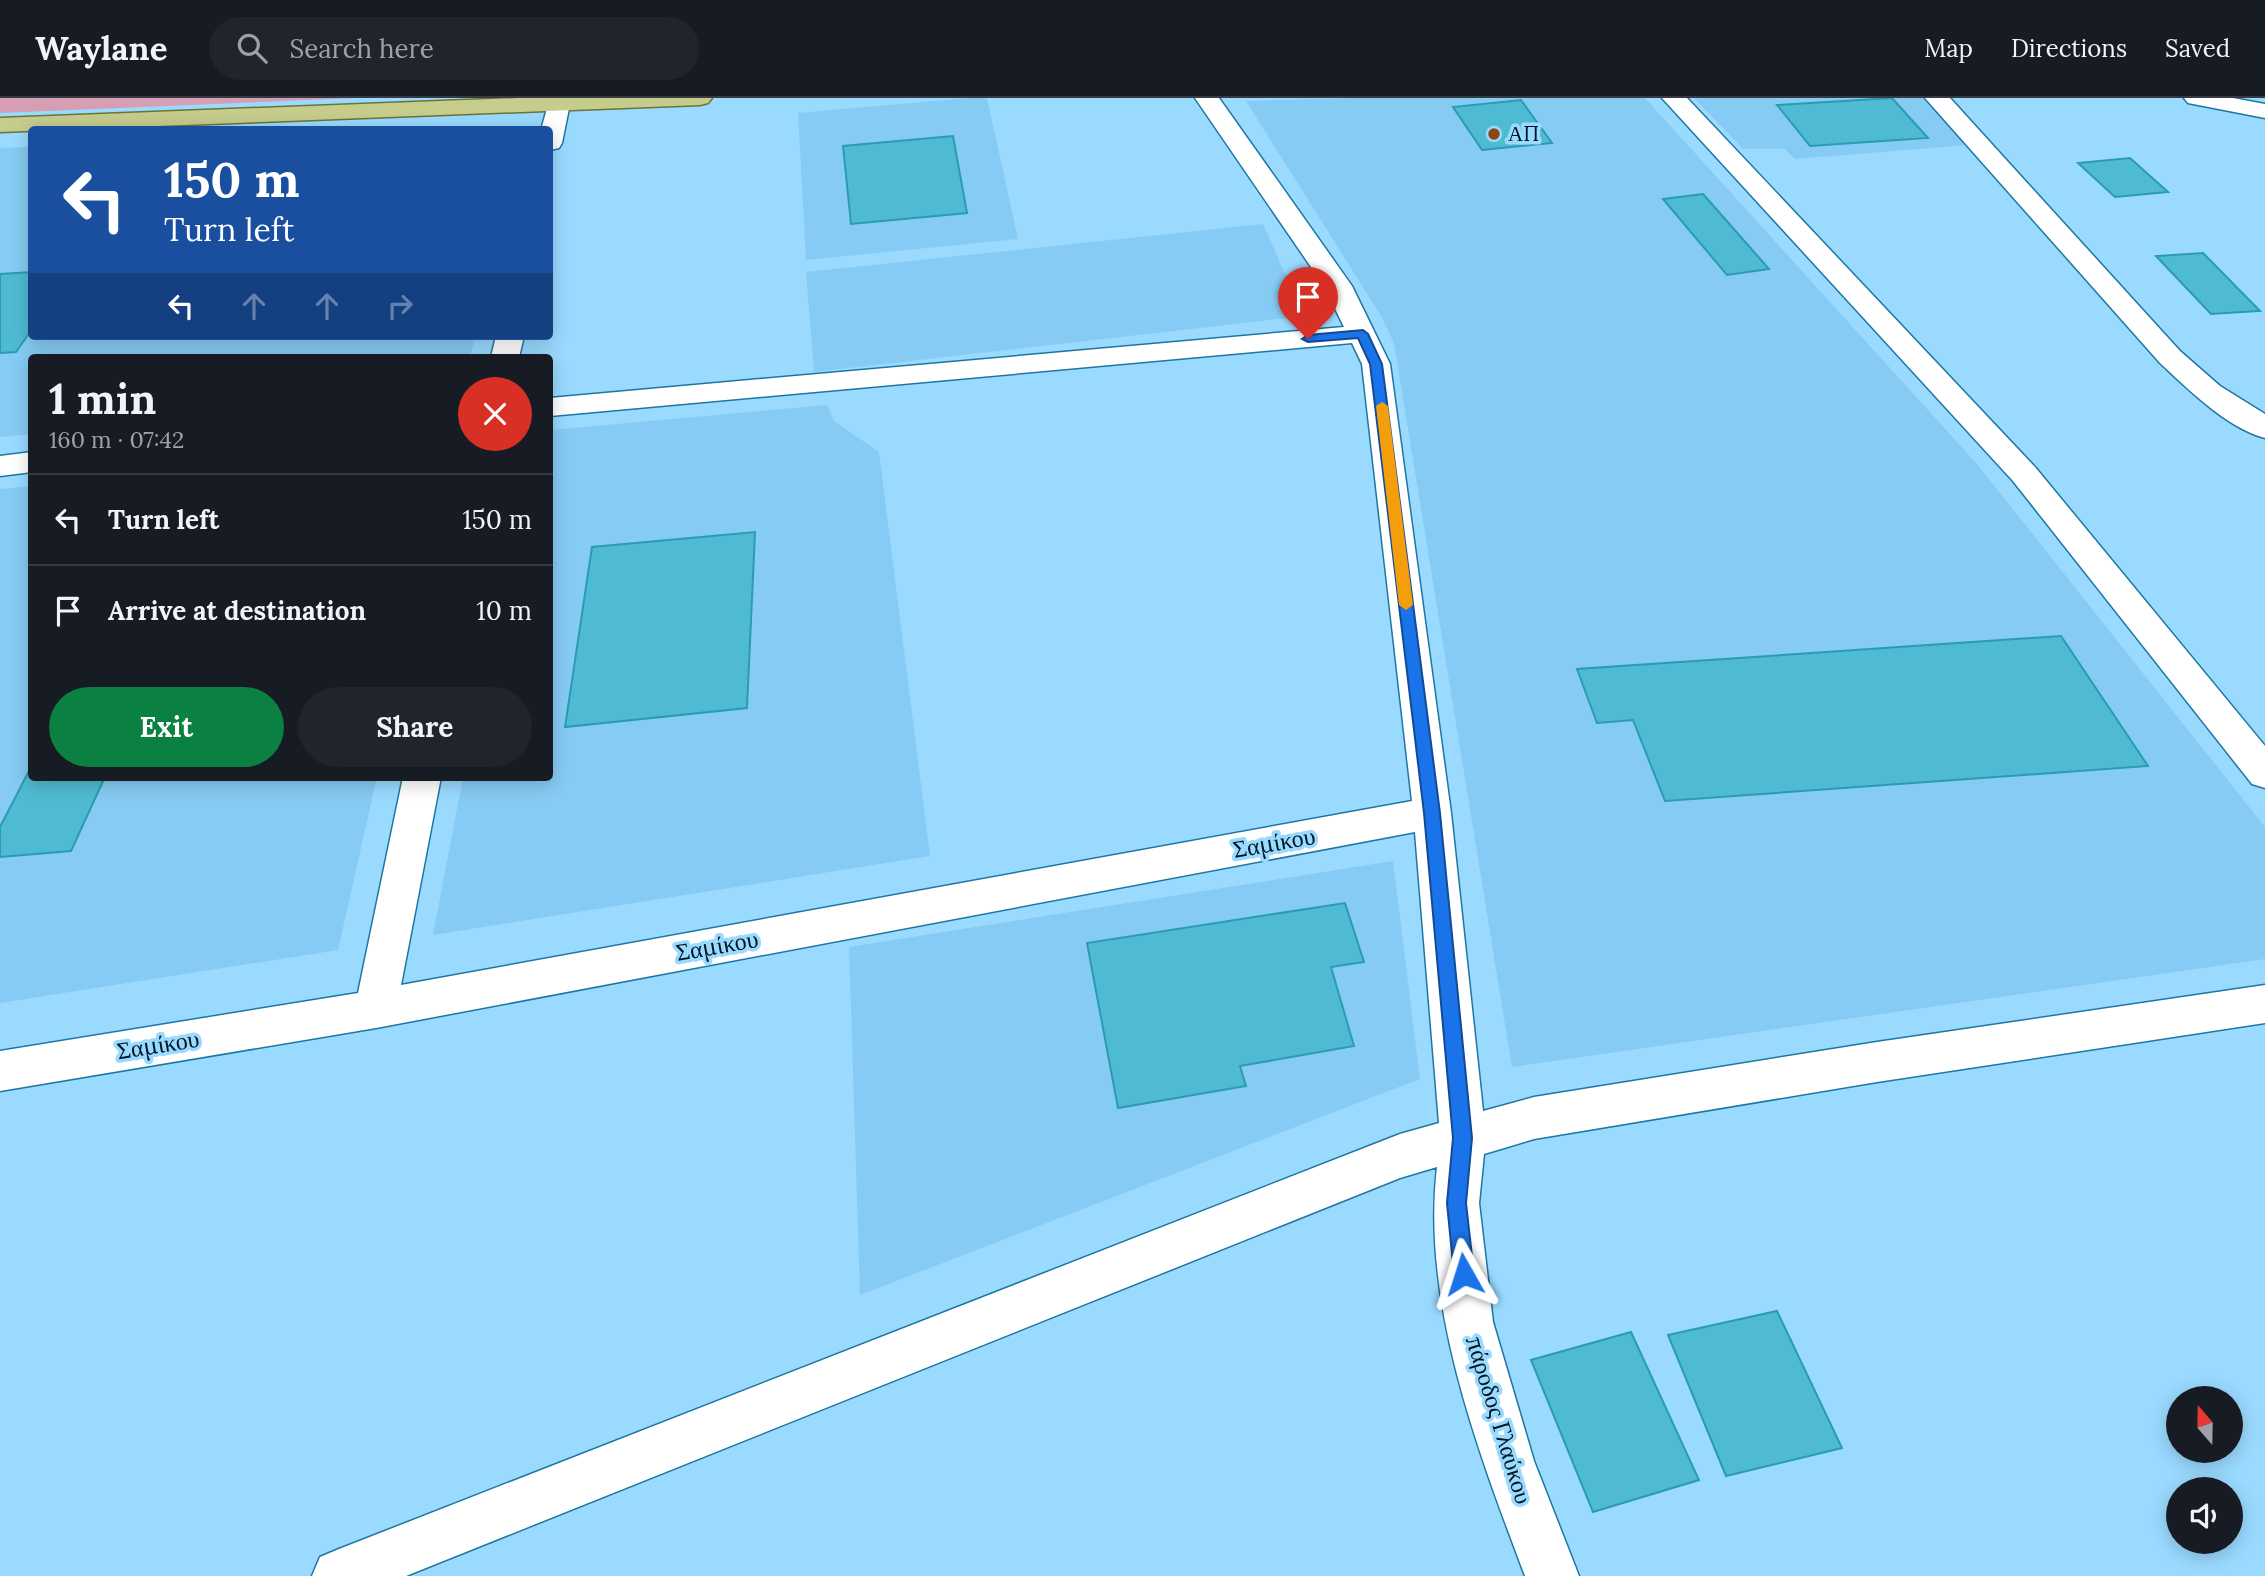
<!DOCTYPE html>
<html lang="en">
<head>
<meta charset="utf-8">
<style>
  body { margin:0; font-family:Lora,serif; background:#20242c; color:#f1f3f6; height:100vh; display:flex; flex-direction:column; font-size:26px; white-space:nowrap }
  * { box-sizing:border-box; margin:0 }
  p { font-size:23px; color:#9ea1a6 }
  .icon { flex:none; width:38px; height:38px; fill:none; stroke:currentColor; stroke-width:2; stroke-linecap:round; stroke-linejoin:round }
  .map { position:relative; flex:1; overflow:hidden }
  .panel { position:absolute; left:28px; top:256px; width:525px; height:427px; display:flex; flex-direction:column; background:#171b24; border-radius:7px; box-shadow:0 4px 18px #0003 }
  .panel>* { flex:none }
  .guide { position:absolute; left:28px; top:28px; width:525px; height:214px; border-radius:7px; box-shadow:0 4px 18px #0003; background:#1a4fa0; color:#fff; overflow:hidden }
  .needle { width:46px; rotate:340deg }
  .controls { position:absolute; left:2166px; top:1288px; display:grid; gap:14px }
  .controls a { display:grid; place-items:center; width:77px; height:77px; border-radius:50%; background:#171b24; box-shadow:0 4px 18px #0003; font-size:35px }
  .pin { position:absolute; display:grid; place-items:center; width:60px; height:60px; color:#fff; margin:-72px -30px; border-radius:50% 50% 50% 0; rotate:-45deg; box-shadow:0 0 7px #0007 }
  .pin .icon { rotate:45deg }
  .me { position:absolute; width:77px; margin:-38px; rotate:354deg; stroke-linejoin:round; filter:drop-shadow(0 0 5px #0008) }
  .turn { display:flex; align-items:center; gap:24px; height:147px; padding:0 21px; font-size:32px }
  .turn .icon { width:91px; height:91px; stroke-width:2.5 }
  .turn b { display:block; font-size:49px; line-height:60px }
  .lanes { display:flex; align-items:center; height:66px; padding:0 21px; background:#0003; justify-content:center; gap:35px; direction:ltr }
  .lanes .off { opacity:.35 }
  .round { display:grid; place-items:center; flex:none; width:74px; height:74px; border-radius:37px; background:#20242c }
  .headline { display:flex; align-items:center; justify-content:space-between; height:119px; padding:0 21px }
  h1 { font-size:42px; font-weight:700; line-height:52px }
  .cta { display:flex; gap:14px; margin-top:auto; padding:14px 21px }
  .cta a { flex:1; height:80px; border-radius:42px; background:#0b8043; color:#fff; font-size:28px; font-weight:700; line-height:80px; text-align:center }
  .cta a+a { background:#20242c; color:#f1f3f6 }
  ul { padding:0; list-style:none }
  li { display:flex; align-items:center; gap:21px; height:91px; padding:0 21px; border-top:2px solid #363941 }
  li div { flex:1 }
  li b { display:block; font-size:26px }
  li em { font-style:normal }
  header { display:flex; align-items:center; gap:42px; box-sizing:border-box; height:98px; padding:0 35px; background:#171b24; border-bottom:2px solid #363941 }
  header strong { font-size:33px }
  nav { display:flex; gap:38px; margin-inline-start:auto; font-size:24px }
  .search { width:490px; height:63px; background:#20242c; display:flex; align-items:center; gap:18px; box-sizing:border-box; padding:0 24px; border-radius:38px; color:#9ea1a6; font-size:26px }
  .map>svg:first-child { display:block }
  .built { fill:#86cbf4 }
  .green { fill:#d69eb3 }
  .building { fill:#4fbbd2; stroke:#299cb4; stroke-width:2 }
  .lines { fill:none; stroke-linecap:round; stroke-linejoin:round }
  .minor-casing { stroke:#1d77a1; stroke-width:3 }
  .major-casing { stroke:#677635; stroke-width:3 }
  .minor { fill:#fff; fill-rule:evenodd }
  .major { fill:#c5cc8c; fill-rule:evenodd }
  .route { fill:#1a73e8; stroke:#114b97; stroke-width:2 }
  .slow { fill:#f59e0b }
  .poi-dot { fill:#884711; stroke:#9adaff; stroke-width:2.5 }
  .labels { text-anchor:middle; stroke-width:7; stroke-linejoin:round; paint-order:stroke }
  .far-poi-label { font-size:21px; fill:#001623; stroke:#9adaff; text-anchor:start }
  .street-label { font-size:24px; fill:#001623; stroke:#9adaff }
</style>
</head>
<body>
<header>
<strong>Waylane</strong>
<div class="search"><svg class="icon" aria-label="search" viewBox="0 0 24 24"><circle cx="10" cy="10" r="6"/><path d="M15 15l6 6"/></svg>Search here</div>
<nav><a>Map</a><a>Directions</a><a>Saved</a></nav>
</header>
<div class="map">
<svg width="2265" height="1478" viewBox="0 0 2265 1478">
  <rect width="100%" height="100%" fill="#9adaff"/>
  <path class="built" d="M 968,0 L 987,0 L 1018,141 L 806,162 L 798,15 Z
    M 1356,0 L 1645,0 L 1977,366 L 2265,729 L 2265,861 L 1512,969 L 1394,245 L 1381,218 L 1246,3 Z
    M 1694,0 L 1924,0 L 1968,47 L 1795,61 L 1785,51 L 1743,51 Z
    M 31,49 L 32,238 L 475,238 L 470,259 L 32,259 L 31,336 L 0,339 L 0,50 Z
    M 1263,126 L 1304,218 L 814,274 L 806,174 Z
    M 827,307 L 834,323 L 879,354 L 930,758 L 433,837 L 463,679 L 550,679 L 550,332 Z
    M 31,388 L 32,679 L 377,679 L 338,852 L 0,905 L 0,391 Z
    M 1393,763 L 1420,981 L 860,1197 L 849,849 Z"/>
  <path class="green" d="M 0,0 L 354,0 L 0,15 Z"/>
  <path class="building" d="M 1892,0 L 1928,40 L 1810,48 L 1777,7 Z
    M 1521,2 L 1552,45 L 1482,52 L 1453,9 Z
    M 953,38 L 967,115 L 851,126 L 843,48 Z
    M 2130,60 L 2168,94 L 2115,99 L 2078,65 Z
    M 1703,96 L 1769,171 L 1727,177 L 1663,101 Z
    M 2203,155 L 2260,213 L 2211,216 L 2156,158 Z
    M 32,174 L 32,231 L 16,254 L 0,255 L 0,176 Z
    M 755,434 L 747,610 L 565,629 L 592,449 Z
    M 2061,538 L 2148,668 L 1665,703 L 1633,622 L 1597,625 L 1577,571 Z
    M 32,667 L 32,679 L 105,679 L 71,753 L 0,759 L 0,729 Z
    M 1345,805 L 1364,864 L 1331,869 L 1354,948 L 1240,968 L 1246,988 L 1118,1010 L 1087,845 Z
    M 1777,1213 L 1842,1350 L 1726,1378 L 1668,1237 Z
    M 1631,1234 L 1699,1382 L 1593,1414 L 1531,1262 Z"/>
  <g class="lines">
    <defs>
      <path id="minor" d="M 550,0 L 566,0 L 570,5 L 562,45 L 559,50 L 550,52 L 550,32 L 541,32 Z
        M 1195,0 L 1219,0 L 1352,188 L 1390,266 L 1451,715 L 1483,1013 L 1534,999 L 1877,944 L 2265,887 L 2265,925 L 1877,984 L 1534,1041 L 1484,1056 L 1479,1105 L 1493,1224 L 1534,1363 L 1579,1478 L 1525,1478 C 1478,1353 1421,1205 1437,1069 L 1400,1080 L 406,1478 L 312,1478 L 320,1459 L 339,1451 L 1400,1036 L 1439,1025 L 1415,734 L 376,930 L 0,993 L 0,953 L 358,895 L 403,679 L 441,679 L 401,887 L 1412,703 L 1362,266 L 1352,245 L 550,318 L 550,300 L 1344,229 L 1324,188 Z
        M 1662,0 L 1687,0 L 2035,369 L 2265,648 L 2265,690 L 2252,686 L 2013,383 Z
        M 1925,0 L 1950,0 L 2180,253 L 2220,288 L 2265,316 L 2265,340 C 2227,330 2188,291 2160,265 Z
        M 2184,0 L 2233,0 L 2265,6 L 2265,20 L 2188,5 Z
        M 496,238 L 524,238 L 519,259 L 491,259 Z
        M 32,354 L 32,374 L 0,378 L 0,358 Z"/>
      <path id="major" d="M 518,0 L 712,0 L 708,5 L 700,7 L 0,34 L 0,20 Z"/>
    </defs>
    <use href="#minor" class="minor-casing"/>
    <use href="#major" class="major-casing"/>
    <use href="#minor" class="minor"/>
    <use href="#major" class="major"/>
  </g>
  <path class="route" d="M 1363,232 L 1368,236 L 1382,266 L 1440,715 L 1472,1040 L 1466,1105 L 1474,1176 L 1471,1183 L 1464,1186 L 1457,1183 L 1454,1176 L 1447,1105 L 1453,1040 L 1424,715 L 1370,266 L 1358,240 L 1308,244 L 1302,241 L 1308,237 Z"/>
  <path class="slow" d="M 1382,304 L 1388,308 L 1413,507 L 1406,512 L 1399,507 L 1376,308 Z"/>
  <circle class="poi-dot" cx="1494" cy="36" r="7"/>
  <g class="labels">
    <g class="far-poi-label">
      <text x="1508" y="43">ΑΠ</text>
    </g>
    <g class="street-label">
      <text transform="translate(1274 745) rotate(-10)" y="8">Σαμίκου</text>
      <text transform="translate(717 848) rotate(-10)" y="8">Σαμίκου</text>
      <text transform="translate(158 947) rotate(-9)" y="8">Σαμίκου</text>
      <text transform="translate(1499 1322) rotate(73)" y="8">πάροδος Γλαύκου</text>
    </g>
  </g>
</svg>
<div class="controls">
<a><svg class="needle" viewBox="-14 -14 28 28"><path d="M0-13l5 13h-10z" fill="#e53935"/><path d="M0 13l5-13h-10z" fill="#9ea1a6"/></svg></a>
<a><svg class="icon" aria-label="sound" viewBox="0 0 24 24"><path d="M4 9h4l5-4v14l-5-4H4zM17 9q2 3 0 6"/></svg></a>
</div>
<div class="pin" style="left:1308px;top:241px;background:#d93025"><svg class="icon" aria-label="arrive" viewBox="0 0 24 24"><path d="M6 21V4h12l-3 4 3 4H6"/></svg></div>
<svg class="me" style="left:1464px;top:1176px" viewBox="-20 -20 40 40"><path d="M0-17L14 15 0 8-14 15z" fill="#1a73e8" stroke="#fff" stroke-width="4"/></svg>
<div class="guide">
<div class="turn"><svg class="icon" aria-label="left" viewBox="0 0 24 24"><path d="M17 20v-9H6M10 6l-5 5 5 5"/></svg><div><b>150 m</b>Turn left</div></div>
<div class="lanes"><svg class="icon" aria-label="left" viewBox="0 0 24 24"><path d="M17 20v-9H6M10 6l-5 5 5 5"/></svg><svg class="icon off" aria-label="ahead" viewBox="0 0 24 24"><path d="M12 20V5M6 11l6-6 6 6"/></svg><svg class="icon off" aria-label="ahead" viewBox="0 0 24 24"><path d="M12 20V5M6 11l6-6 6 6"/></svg><svg class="icon off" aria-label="right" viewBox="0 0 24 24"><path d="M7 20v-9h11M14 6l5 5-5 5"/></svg></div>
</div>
<section class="panel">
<div class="headline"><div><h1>1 min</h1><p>160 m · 07:42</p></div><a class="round" style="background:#d93025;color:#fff"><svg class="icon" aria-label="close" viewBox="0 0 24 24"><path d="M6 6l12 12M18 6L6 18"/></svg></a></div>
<ul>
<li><svg class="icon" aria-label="left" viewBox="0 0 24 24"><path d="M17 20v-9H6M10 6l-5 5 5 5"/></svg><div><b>Turn left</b></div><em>150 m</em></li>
<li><svg class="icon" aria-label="arrive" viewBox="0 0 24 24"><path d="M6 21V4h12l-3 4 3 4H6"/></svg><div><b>Arrive at destination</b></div><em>10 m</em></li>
</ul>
<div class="cta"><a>Exit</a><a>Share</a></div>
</section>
</div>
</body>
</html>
